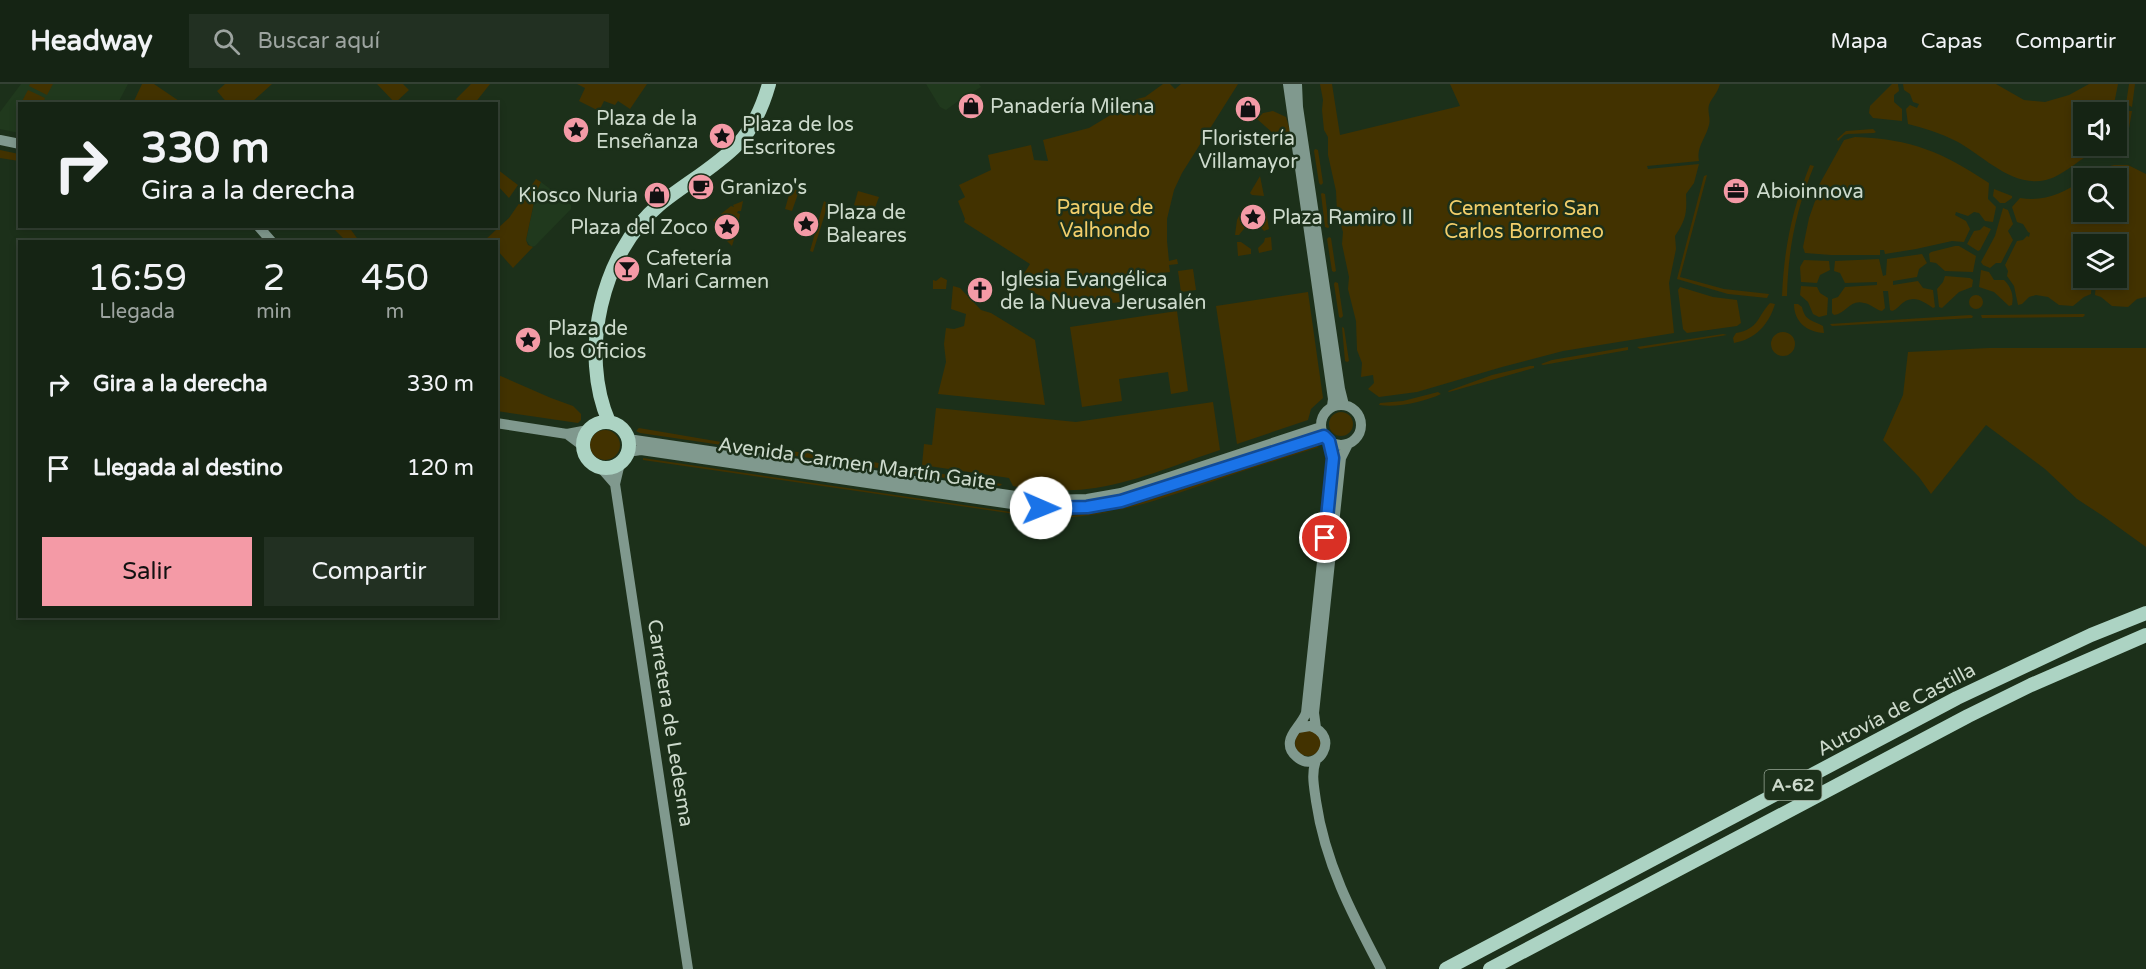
<!DOCTYPE html>
<html lang="es">
<head>
<meta charset="utf-8">
<style>
  body { margin:0; font-family:"Varela Round",sans-serif; background:#223022; color:#f1f3f6; height:100vh; display:flex; flex-direction:column; font-size:22px; white-space:nowrap }
  * { box-sizing:border-box; margin:0 }
  p { font-size:20px; color:#9da4a0 }
  .icon { flex:none; width:33px; height:33px; fill:none; stroke:currentColor; stroke-width:2; stroke-linecap:round; stroke-linejoin:round }
  .map { position:relative; flex:1; overflow:hidden }
  .details { position:absolute; left:18px; top:156px; width:480px; height:378px; display:flex; flex-direction:column; background:#152414; border-radius:0px; box-shadow:0 3px 9px #0003,0 0 0 2px #344134 }
  .details>* { flex:none }
  .guide { position:absolute; left:18px; top:18px; width:480px; height:126px; border-radius:0px; box-shadow:0 3px 9px #0003,0 0 0 2px #344134; background:#152414; color:#f1f3f6; overflow:hidden }
  .tools { position:absolute; left:2073px; top:18px; display:grid; gap:12px }
  .tools a { display:grid; place-items:center; width:54px; height:54px; border-radius:0px; background:#152414; box-shadow:0 3px 9px #0003,0 0 0 2px #344134; font-size:30px }
  .pin { position:absolute; display:grid; place-items:center; width:51px; height:51px; color:#fff; margin:-26px; border:3px solid #fff; border-radius:50%; box-shadow:0 2px 6px #0007 }
  .me { position:absolute; width:66px; margin:-33px; rotate:91deg; stroke-linejoin:round; filter:drop-shadow(0 0 4px #0008) }
  .turn { display:flex; align-items:center; gap:21px; height:126px; padding:0 24px; font-size:27px }
  .turn .icon { width:78px; height:78px; stroke-width:2.5 }
  .turn b { display:block; font-size:42px; line-height:51px }
  .eta { display:flex; justify-content:space-evenly; align-items:center; height:102px; text-align:center }
  .eta b { font-size:36px; font-weight:600; line-height:42px }
  .action { display:flex; gap:12px; margin-top:auto; padding:12px 24px }
  .action a { flex:1; height:69px; border-radius:0px; background:#f49aa6; color:#111; font-size:24px; font-weight:600; line-height:69px; text-align:center }
  .action a+a { background:#223022; color:#f1f3f6 }
  ul { padding:0; list-style:none }
  li { display:flex; align-items:center; gap:18px; height:84px; padding:0 24px }
  li div { flex:1 }
  li b { display:block; font-size:22px }
  li em { font-style:normal }
  header { display:flex; align-items:center; gap:36px; box-sizing:border-box; height:84px; padding:0 30px; background:#152414; border-bottom:2px solid #344134 }
  header strong { font-size:28px }
  nav { display:flex; gap:33px; margin-inline-start:auto; font-size:21px }
  .search { width:420px; height:54px; background:#223022; display:flex; align-items:center; gap:15px; box-sizing:border-box; padding:0 21px; border-radius:0px; color:#9da4a0; font-size:22px }
  .map>svg:first-child { display:block }
  .built { fill:#20391d }
  .green { fill:#423200; fill-rule:evenodd }
  .lines { fill:none; stroke-linecap:round; stroke-linejoin:round }
  .secondary { stroke:#80998e; stroke-width:10 }
  .highway { stroke:#acd3c3; stroke-width:14 }
  .route-casing { stroke:#114b97; stroke-width:15 }
  .route { stroke:#1a73e8; stroke-width:10 }
  .labels { text-anchor:middle; stroke-width:5; stroke-linejoin:round; paint-order:stroke }
  .shield { fill:#1c301a; stroke:#98a797; stroke-width:1.5 }
  .shield-label { font-size:18px; font-weight:bold; fill:#cddacc }
  .poi-label { font-size:20px; fill:#cddacc; stroke:#1c301a; text-anchor:start }
  .park-label { font-size:20px; fill:#f2ce6a; stroke:#1c301a }
  .street-label { font-size:20px; fill:#cddacc; stroke:#1c301a }
</style>
</head>
<body>
<header>
<strong>Headway</strong>
<div class="search"><svg class="icon" aria-label="search" viewBox="0 0 24 24"><circle cx="10" cy="10" r="6"/><path d="M15 15l6 6"/></svg>Buscar aquí</div>
<nav><a>Mapa</a><a>Capas</a><a>Compartir</a></nav>
</header>
<div class="map">
<svg width="2146" height="885" viewBox="0 0 2146 885">
  <rect width="100%" height="100%" fill="#1c301a"/>
  <path class="built" d="M 21,0 L 128,0 L 118,19 L 20,20 L 19,49 L 0,45 L 0,28 Z
    M 926,0 L 979,0 L 981,3 L 961,15 L 946,26 L 940,23 Z
    M 541,98 L 571,121 L 571,125 L 535,162 L 531,163 L 526,156 L 536,109 Z"/>
  <path class="green" d="M 30,0 L 53,0 L 47,11 L 29,2 Z
    M 142,0 L 154,0 L 182,19 L 133,19 Z
    M 225,0 L 272,0 L 251,19 L 228,20 L 217,7 Z
    M 377,0 L 403,0 L 409,6 L 395,19 Z
    M 471,0 L 490,0 L 475,19 L 460,19 L 456,15 Z
    M 577,0 L 647,0 L 630,25 L 618,17 L 615,21 L 604,17 L 599,27 L 579,17 L 585,4 Z
    M 1163,0 L 1170,0 L 1175,5 L 1181,0 L 1238,0 L 1182,89 L 1174,106 L 1167,135 L 1167,157 L 1169,177 L 1177,175 L 1178,180 L 1169,181 L 1170,188 L 1125,194 L 1126,203 L 1123,203 L 1122,195 L 1117,195 L 1120,218 L 1064,226 L 1018,199 L 1030,180 L 964,138 L 965,135 L 958,117 L 965,113 L 959,101 L 991,86 L 988,71 L 1031,61 L 1034,76 L 1048,77 L 1043,56 L 1089,44 L 1137,15 L 1145,13 Z
    M 1320,0 L 1332,0 L 1340,51 L 1460,22 L 1450,0 L 1720,0 C 1717,10 1711,15 1709,21 C 1707,28 1711,34 1709,41 C 1706,54 1696,63 1699,77 L 1647,82 L 1648,85 L 1699,80 L 1694,99 L 1686,110 C 1687,129 1686,136 1675,152 L 1676,165 L 1669,199 L 1674,249 L 1563,267 L 1502,283 L 1417,308 L 1379,313 L 1368,305 L 1374,299 L 1373,291 L 1361,293 L 1362,279 L 1357,266 L 1356,237 L 1348,205 L 1349,193 L 1342,160 L 1343,148 L 1337,128 L 1336,107 L 1328,71 L 1328,53 L 1324,46 L 1322,26 L 1323,16 Z
    M 1892,0 L 1898,0 L 1899,7 L 1894,11 L 1894,18 L 1902,25 L 1902,37 L 1873,34 L 1869,29 L 1870,22 Z
    M 1903,0 L 1996,0 L 2024,16 L 2045,18 L 2069,11 L 2089,0 L 2118,0 L 2114,20 L 2108,20 L 2107,23 L 2114,25 L 2113,28 L 2084,28 L 2084,62 L 2108,62 L 2107,63 C 2083,69 2067,91 2046,96 C 2012,104 1984,72 1956,57 C 1940,49 1924,44 1908,40 L 1906,25 L 1910,21 L 1917,24 L 1919,20 L 1913,18 L 1910,10 L 1904,6 Z
    M 2129,0 L 2135,0 L 2132,23 L 2126,20 Z
    M 28,6 L 45,14 L 43,19 L 21,19 Z
    M 1273,27 L 1286,33 L 1291,50 L 1274,50 L 1257,35 L 1263,29 Z
    M 2125,27 L 2132,27 L 2126,62 L 2119,59 Z
    M 1873,45 L 1876,48 L 1874,49 L 1848,50 L 1844,51 L 1838,57 L 1837,55 L 1846,47 Z
    M 1855,53 C 1912,55 1942,68 1989,99 L 1988,115 L 1996,123 L 1993,138 L 1985,137 L 1979,129 L 1974,128 L 1968,132 L 1956,128 L 1955,131 L 1966,137 L 1970,145 L 1964,158 L 1952,157 L 1916,165 L 1885,170 L 1884,166 L 1880,166 L 1880,171 L 1831,171 L 1805,169 L 1803,163 L 1809,134 L 1819,106 L 1826,109 L 1828,105 L 1819,101 L 1844,56 Z
    M 1315,65 L 1318,66 L 1323,99 L 1321,101 L 1319,99 L 1314,67 Z
    M 0,66 L 19,70 L 19,77 L 0,74 Z
    M 1810,81 L 1814,82 C 1796,125 1788,166 1787,212 L 1782,212 C 1784,164 1792,126 1810,81 Z
    M 2114,81 L 2128,81 L 2146,90 L 2146,213 L 2137,215 L 2128,223 L 2112,222 L 2101,213 L 2095,211 L 2096,198 L 2092,197 L 2091,210 L 2084,213 L 2073,222 L 2059,221 L 2048,213 L 2036,211 L 2029,213 L 2022,220 L 2018,221 L 2014,202 L 2007,192 L 2008,187 L 2005,181 L 2017,157 L 2023,156 L 2027,152 L 2029,153 L 2030,149 L 2028,148 L 2023,140 L 2017,138 L 2012,123 L 2020,114 C 2045,118 2063,109 2083,96 L 2084,128 L 2116,128 L 2116,94 L 2085,94 L 2102,84 ZM 2084,160 L 2116,160 L 2116,194 L 2084,194 Z
    M 497,85 L 518,101 L 509,114 L 497,101 Z
    M 1707,91 L 1680,193 L 1724,205 L 1769,210 L 1767,214 L 1728,210 L 1677,195 L 1704,92 Z
    M 1260,92 L 1264,112 L 1252,111 L 1250,109 Z
    M 536,95 L 541,98 L 536,109 L 526,156 L 528,161 L 533,163 L 513,184 L 497,166 L 496,158 L 488,157 L 486,155 L 509,134 Z
    M 791,104 L 799,107 L 792,127 L 785,125 Z
    M 1994,105 L 2012,112 L 2012,114 L 2005,119 L 2000,119 L 1993,112 Z
    M 858,107 L 879,113 L 873,129 L 854,121 Z
    M 1322,109 L 1325,110 L 1329,143 L 1328,144 L 1325,143 L 1321,110 Z
    M 743,117 L 741,127 L 738,127 L 737,129 L 740,130 L 737,147 L 734,146 L 736,149 L 732,162 L 727,157 L 731,153 L 721,143 L 720,146 L 713,136 L 719,132 L 720,133 L 722,132 L 721,130 L 731,122 L 734,123 L 733,121 Z
    M 824,117 L 828,120 L 813,168 L 810,167 Z
    M 1244,122 L 1251,126 L 1247,141 L 1239,151 L 1235,151 L 1237,136 Z
    M 2003,124 L 2008,126 L 2013,140 L 2008,147 L 2013,156 L 2001,179 L 1996,179 L 1990,184 L 1983,181 L 1981,178 L 1995,152 Z
    M 1266,127 L 1269,145 L 1264,147 L 1259,141 L 1254,139 L 1257,129 Z
    M 1984,142 L 1991,145 L 1980,166 L 1978,167 L 1967,160 L 1974,147 L 1980,146 Z
    M 332,143 L 349,143 L 359,157 L 346,157 Z
    M 1271,153 L 1272,166 L 1259,169 L 1258,164 L 1264,158 L 1265,154 Z
    M 1329,153 L 1331,154 L 1336,187 L 1334,188 L 1332,187 L 1327,155 Z
    M 1237,158 L 1241,158 L 1251,165 L 1251,170 L 1238,172 Z
    M 1955,162 L 1959,162 L 1976,172 L 1973,188 L 1945,187 L 1936,179 L 1930,178 L 1929,170 L 1931,168 Z
    M 1922,170 L 1927,179 L 1919,185 L 1917,193 L 1893,197 L 1893,201 L 1918,197 L 1923,204 L 1933,206 L 1935,223 L 1933,224 C 1924,218 1915,211 1904,218 C 1899,221 1898,225 1892,227 L 1890,226 L 1888,207 L 1883,207 L 1885,224 L 1882,227 C 1876,226 1871,220 1864,219 C 1850,215 1846,230 1834,231 L 1832,229 L 1832,215 L 1838,213 L 1845,203 L 1877,201 L 1877,198 L 1845,199 L 1840,189 L 1834,187 L 1835,177 L 1879,175 L 1883,192 L 1886,191 L 1887,175 Z
    M 1804,176 L 1829,177 L 1830,186 L 1820,191 L 1817,199 L 1801,198 L 1800,183 Z
    M 1193,185 L 1196,206 L 1181,208 L 1178,187 Z
    M 1981,186 L 1989,188 L 1994,196 L 2004,196 C 2011,203 2014,211 2012,221 L 2009,222 L 1994,208 L 1979,203 Z
    M 1945,192 L 1970,194 L 1973,196 L 1972,203 L 1959,208 L 1942,224 L 1939,223 L 1937,205 L 1943,198 Z
    M 941,193 L 947,196 L 946,205 L 933,205 L 933,196 L 936,197 Z
    M 1335,198 L 1338,199 L 1343,232 L 1341,234 L 1339,233 L 1334,200 Z
    M 953,202 L 960,204 L 981,226 L 991,229 L 1035,256 L 1045,321 L 938,310 L 946,278 L 944,260 L 946,244 L 954,245 L 964,242 L 966,230 L 951,225 Z
    M 1801,202 L 1817,203 L 1820,209 L 1828,214 L 1827,231 L 1819,233 L 1813,230 L 1808,218 L 1800,211 Z
    M 1680,203 L 1713,213 L 1737,216 L 1741,239 L 1737,242 L 1687,249 L 1683,245 L 1678,206 Z
    M 1308,208 L 1323,314 L 1311,325 L 1308,336 L 1237,360 L 1216,222 Z
    M1969 218a7 7 0 1 1 14 0a7 7 0 1 1-14 0Z
    M 1770,219 L 1775,220 C 1769,240 1756,255 1734,259 L 1733,254 L 1736,249 C 1759,245 1757,233 1770,219 Z
    M 1794,220 L 1798,220 L 1802,223 C 1805,237 1812,236 1823,242 L 1824,249 C 1807,248 1794,238 1794,220 Z
    M 1177,227 L 1188,307 L 1171,310 L 1168,288 L 1119,295 L 1122,317 L 1082,323 L 1070,243 Z
    M 1970,231 L 1973,232 L 1972,234 L 1832,242 L 1830,240 Z
    M 1982,231 L 2084,230 L 2085,231 L 2083,233 L 1982,234 L 1981,231 Z
    M 1342,243 L 1344,244 L 1349,277 L 1347,278 L 1345,277 Z
    M1771 260a12 12 0 1 1 24 0a12 12 0 1 1-24 0Z
    M 1723,250 L 1727,251 L 1640,265 L 1637,263 Z
    M 1628,263 L 1628,266 L 1543,281 L 1541,280 L 1552,276 Z
    M 1989,264 L 2146,264 L 2146,463 L 2103,432 L 2077,415 L 2045,385 L 1986,341 L 1931,410 L 1919,393 L 1883,356 L 1903,311 L 1908,268 Z
    M 1530,282 L 1534,282 L 1534,284 L 1449,308 L 1448,307 L 1492,291 Z
    M 496,290 L 551,314 L 573,322 L 581,330 L 581,336 L 578,339 L 497,327 Z
    M 1438,308 L 1441,310 C 1424,318 1397,324 1379,321 L 1380,319 L 1403,317 Z
    M 1213,318 L 1220,366 C 1177,380 1132,400 1087,405 C 1062,408 1037,406 1013,402 L 1009,394 L 922,381 L 924,360 L 932,361 L 936,324 L 1076,338 Z
    M1329 340a12 12 0 1 1 24 0a12 12 0 1 1-24 0Z
    M 639,344 L 745,362 L 843,373 L 1002,400 L 1000,402 L 640,349 L 636,347 Z
    M590 361a15 15 0 1 1 30 0a15 15 0 1 1-30 0Z
    M 1315,361 L 1319,363 C 1285,374 1251,384 1217,396 C 1157,416 1108,435 1043,434 L 643,376 L 643,374 L 1032,431 L 1070,432 L 1115,427 Z
    M1295 659a13 13 0 1 1 26 0a13 13 0 1 1-26 0Z"/>
  <g class="lines">
    <path class="secondary" d="M 1288,0 L 1333,315 L 1332,322
      M 1297,0 L 1298,23 L 1340,305 L 1344,321
      M 0,56 L 20,60
      M 258,142 L 272,158
      M1321 341a20 20 0 1 1 40 0a20 20 0 1 1-40 0Z
      M 496,339 L 567,350 L 588,346
      M 567,350 L 583,362
      M 628,355 L 1044,416 L 1087,415 L 1121,409 L 1321,343
      M 627,368 L 641,366 L 1019,421 L 1068,424 L 1121,417 L 1324,352
      M 620,379 L 615,400 L 688,885
      M 601,384 L 615,400
      M 1298,644 L 1310,642 C 1342,652 1317,691 1297,673 C 1292,669 1289,663 1290,657 C 1291,648 1302,640 1306,629 L 1333,374 L 1329,357
      M 1316,644 L 1314,629 L 1341,374 L 1348,360
      M 1316,676 C 1311,690 1314,702 1316,717 C 1325,779 1352,830 1381,885"/>
    <path class="highway" d="M 609,338 C 579,270 601,169 659,121 C 683,101 716,83 738,60 C 753,44 763,21 769,0
      M583 361a23 23 0 1 1 46 0a23 23 0 1 1-46 0Z
      M 1446,885 L 1957,614 L 2091,551 L 2146,529
      M 1490,885 L 1968,632 L 2031,601 L 2146,551"/>
  </g>
  <g class="lines">
    <defs>
      <path id="route" d="M 1041,424 L 1087,423 L 1121,417 L 1324,352 L 1329,357 L 1333,374 L 1325,454"/>
    </defs>
    <use href="#route" class="route-casing"/>
    <use href="#route" class="route"/>
  </g>
  <defs>
    <symbol id="shop-disc" viewBox="-11 -11 22 22"><circle r="9.5" fill="#f49aa6" stroke="#1c301a"/><path d="M-5-2.5h2.3a2.7 3.5 0 0 1 5.4 0H5L5.5 6h-11ZM-1.5-2.5h3a1.5 2.3 0 0 0-3 0Z" fill="#111"/></symbol>
    <symbol id="sight-disc" viewBox="-11 -11 22 22"><circle r="9.5" fill="#f49aa6" stroke="#1c301a"/><path d="M0-6L1.8-2.2L6-1.7L2.9 1.2L3.7 5.4L0 3.3L-3.7 5.4L-2.9 1.2L-6-1.7L-1.8-2.2Z" fill="#111"/></symbol>
    <symbol id="cafe-disc" viewBox="-11 -11 22 22"><circle r="9.5" fill="#f49aa6" stroke="#1c301a"/><path d="M-5.5-4.5H6V0H3Q3 3.5 0 3.5H-2.5Q-5.5 3.5-5.5 0ZM3-3.2v2h1.7v-2ZM-6 4.5H4V6H-6Z" fill="#111"/></symbol>
    <symbol id="office-disc" viewBox="-11 -11 22 22"><circle r="9.5" fill="#f49aa6" stroke="#1c301a"/><path d="M-6-3h4V-5.5h4V-3h4V5H-6ZM-1-4.5V-3h2v-1.5ZM-6 0V1H6V0Z" fill="#111"/></symbol>
    <symbol id="bar-disc" viewBox="-11 -11 22 22"><circle r="9.5" fill="#f49aa6" stroke="#1c301a"/><path d="M-6-5H6L.8 .8V4.5H3.5V6h-7V4.5H-.8V.8Z" fill="#111"/></symbol>
    <symbol id="church-disc" viewBox="-11 -11 22 22"><circle r="9.5" fill="#f49aa6" stroke="#1c301a"/><path d="M-1.2-6h2.4v3.5h3.3v2.4h-3.3V6h-2.4V-.1h-3.3v-2.4h3.3Z" fill="#111"/></symbol>
  </defs>
  <g fill-rule="evenodd">
    <use href="#shop-disc" x="956" y="7" width="30" height="30"/>
    <use href="#shop-disc" x="1233" y="10" width="30" height="30"/>
    <use href="#sight-disc" x="561" y="31" width="30" height="30"/>
    <use href="#sight-disc" x="707" y="37" width="30" height="30"/>
    <use href="#cafe-disc" x="686" y="88" width="30" height="30"/>
    <use href="#office-disc" x="1721" y="92" width="30" height="30"/>
    <use href="#shop-disc" x="642" y="96" width="30" height="30"/>
    <use href="#sight-disc" x="1238" y="118" width="30" height="30"/>
    <use href="#sight-disc" x="791" y="125" width="30" height="30"/>
    <use href="#sight-disc" x="712" y="128" width="30" height="30"/>
    <use href="#bar-disc" x="612" y="170" width="30" height="30"/>
    <use href="#church-disc" x="965" y="191" width="30" height="30"/>
    <use href="#sight-disc" x="513" y="241" width="30" height="30"/>
  </g>
  <g class="labels">
    <rect class="shield" x="1764.5" y="686" width="57" height="30" rx="4.5"/>
    <g class="shield-label">
      <text x="1793" y="707">A-62</text>
    </g>
    <g class="poi-label">
      <text x="990" y="29">Panadería Milena</text>
      <text x="596" y="41">Plaza de la<tspan x="596" dy="23">Enseñanza</tspan></text>
      <text x="742" y="47">Plaza de los<tspan x="742" dy="23">Escritores</tspan></text>
      <text x="1248" y="61" text-anchor="middle">Floristería<tspan x="1248" dy="23">Villamayor</tspan></text>
      <text x="720" y="110">Granizo's</text>
      <text x="1756" y="114">Abioinnova</text>
      <text x="638" y="118" text-anchor="end">Kiosco Nuria</text>
      <text x="826" y="135">Plaza de<tspan x="826" dy="23">Baleares</tspan></text>
      <text x="1272" y="140">Plaza Ramiro II</text>
      <text x="708" y="150" text-anchor="end">Plaza del Zoco</text>
      <text x="646" y="181">Cafetería<tspan x="646" dy="23">Mari Carmen</tspan></text>
      <text x="1000" y="202">Iglesia Evangélica<tspan x="1000" dy="23">de la Nueva Jerusalén</tspan></text>
      <text x="548" y="251">Plaza de<tspan x="548" dy="23">los Oficios</tspan></text>
    </g>
    <g class="park-label">
      <text x="1105" y="130">Parque de<tspan x="1105" dy="23">Valhondo</tspan></text>
      <text x="1524" y="131">Cementerio San<tspan x="1524" dy="23">Carlos Borromeo</tspan></text>
    </g>
    <g class="street-label">
      <text transform="translate(857 379) rotate(8)" y="7">Avenida Carmen Martín Gaite</text>
      <text transform="translate(1896 625) rotate(-28)" y="7">Autovía de Castilla</text>
      <text transform="translate(671 639) rotate(81)" y="7">Carretera de Ledesma</text>
    </g>
  </g>
</svg>
<div class="tools">
<a><svg class="icon" aria-label="sound" viewBox="0 0 24 24"><path d="M4 9h4l5-4v14l-5-4H4zM17 9q2 3 0 6"/></svg></a>
<a><svg class="icon" aria-label="search" viewBox="0 0 24 24"><circle cx="10" cy="10" r="6"/><path d="M15 15l6 6"/></svg></a>
<a><svg class="icon" aria-label="layers" viewBox="0 0 24 24"><path d="M12 4l9 5-9 5-9-5zM3 14l9 5 9-5"/></svg></a>
</div>
<div class="pin" style="left:1325px;top:454px;background:#d93025"><svg class="icon" aria-label="arrive" viewBox="0 0 24 24"><path d="M6 21V4h12l-3 4 3 4H6"/></svg></div>
<svg class="me" style="left:1041px;top:424px" viewBox="-20 -20 40 40"><circle r="19" fill="#fff"/><path d="M0-13L10 11 0 6-10 11z" fill="#1a73e8"/></svg>
<div class="guide">
<div class="turn"><svg class="icon" aria-label="right" viewBox="0 0 24 24"><path d="M7 20v-9h11M14 6l5 5-5 5"/></svg><div><b>330 m</b>Gira a la derecha</div></div>
</div>
<section class="details">
<div class="eta">
<div><b>16:59</b><p>Llegada</p></div>
<div><b>2</b><p>min</p></div>
<div><b>450</b><p>m</p></div>
</div>
<ul>
<li><svg class="icon" aria-label="right" viewBox="0 0 24 24"><path d="M7 20v-9h11M14 6l5 5-5 5"/></svg><div><b>Gira a la derecha</b></div><em>330 m</em></li>
<li><svg class="icon" aria-label="arrive" viewBox="0 0 24 24"><path d="M6 21V4h12l-3 4 3 4H6"/></svg><div><b>Llegada al destino</b></div><em>120 m</em></li>
</ul>
<div class="action"><a>Salir</a><a>Compartir</a></div>
</section>
</div>
</body>
</html>
